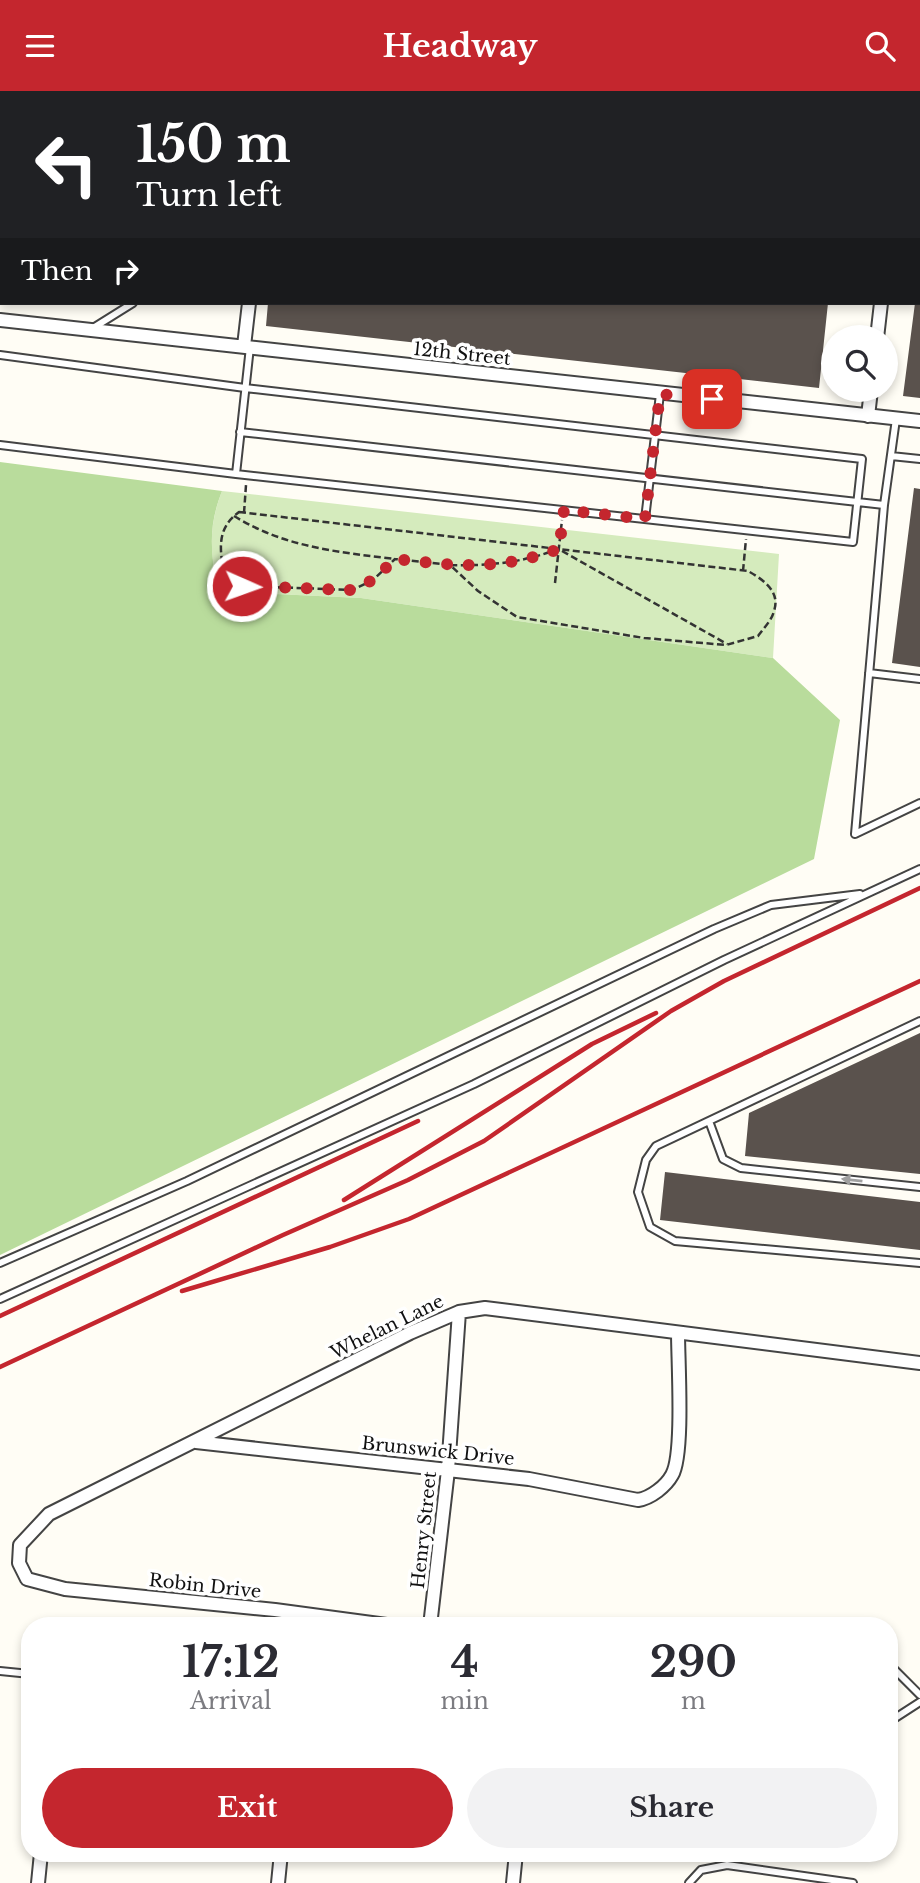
<!DOCTYPE html>
<html lang="en">
<head>
<meta charset="utf-8">
<style>
  body { margin:0; font-family:"Libre Baskerville",serif; background:#f2f2f3; color:#2b2b33; height:100vh; display:flex; flex-direction:column; font-size:26px; white-space:nowrap }
  * { box-sizing:border-box; margin:0 }
  p { font-size:23px; color:#7c7c81 }
  .icon { flex:none; width:38px; height:38px; fill:none; stroke:currentColor; stroke-width:2; stroke-linecap:round; stroke-linejoin:round }
  .map { position:relative; flex:1; overflow:hidden }
  .drawer { position:absolute; left:21px; top:1526px; width:877px; height:245px; display:flex; flex-direction:column; background:#fff; border-radius:28px; box-shadow:0 4px 10px #0003 }
  .drawer>* { flex:none }
  .guide { position:absolute; left:0px; top:0px; width:920px; height:214px; box-shadow:0 4px 10px #0003; background:#202124; color:#fff; overflow:hidden }
  .controls { position:absolute; left:821px; top:234px; display:grid; gap:14px }
  .controls a { display:grid; place-items:center; width:77px; height:77px; border-radius:50%; background:#fff; box-shadow:0 4px 10px #0003; font-size:35px }
  .pin { position:absolute; display:grid; place-items:center; width:60px; height:60px; color:#fff; margin:-30px; border-radius:14px; box-shadow:0 4px 10px #0006 }
  .me { position:absolute; width:77px; margin:-38px; rotate:92deg; stroke-linejoin:round; filter:drop-shadow(0 0 5px #0008) }
  .turn { display:flex; align-items:center; gap:24px; height:147px; padding:0 21px; font-size:32px }
  .turn .icon { width:91px; height:91px; stroke-width:2.5 }
  .turn b { display:block; font-size:49px; line-height:60px }
  .then { display:flex; align-items:center; height:66px; padding:0 21px; background:#0003; gap:14px; font-size:26px }
  .eta { display:flex; justify-content:space-evenly; align-items:center; height:119px; text-align:center }
  .eta b { font-size:42px; font-weight:800; line-height:49px }
  .action { display:flex; gap:14px; margin-top:auto; padding:14px 21px }
  .action a { flex:1; height:80px; border-radius:42px; background:#c4262e; color:#fff; font-size:28px; font-weight:800; line-height:80px; text-align:center }
  .action a+a { background:#f2f2f3; color:#2b2b33 }
  header { display:flex; justify-content:space-between; align-items:center; height:91px; padding:0 21px; background:#c4262e; color:#fff; font-size:32px; font-weight:800 }
  .map>svg:first-child { display:block }
  .green { fill:#d5ebbd }
  .forest { fill:#b9dc9c }
  .building { fill:#5a524d }
  .lines { fill:none; stroke-linecap:round; stroke-linejoin:round }
  .lane-casing { stroke:#444; stroke-width:10 }
  .street-casing { stroke:#444; stroke-width:16 }
  .path { stroke:#333; stroke-width:2.5; stroke-dasharray:7 3.5; stroke-linecap:butt }
  .lane { stroke:#fff; stroke-width:6 }
  .street { stroke:#fff; stroke-width:12 }
  .rail { stroke:#c4262e; stroke-width:4.5 }
  .oneway { fill:#a0a0a0 }
  .route { stroke:#c4262e; stroke-width:12; stroke-dasharray:0 21.6 }
  .labels { text-anchor:middle; stroke-width:7; stroke-linejoin:round; paint-order:stroke }
  .street-label { font-size:18px; fill:#111; stroke:#fff }
</style>
</head>
<body>
<header><svg class="icon" aria-label="menu" viewBox="0 0 24 24"><path d="M4 6h16M4 12h16M4 18h16"/></svg>Headway<svg class="icon" aria-label="search" viewBox="0 0 24 24"><circle cx="10" cy="10" r="6"/><path d="M15 15l6 6"/></svg></header>
<div class="map">
<svg width="920" height="1792" viewBox="0 0 920 1792">
  <rect width="100%" height="100%" fill="#fffdf5"/>
  <path class="green" d="M 222,400 L 779,463 L 773,567 L 361,507 L 234,501 L 215,485 C 210,452 210,432 222,400 Z"/>
  <path class="forest" d="M 0,371 L 222,400 C 210,431 210,452 215,485 L 234,501 L 361,507 L 773,567 L 840,629 L 814,768 L 0,1164 Z"/>
  <path class="building" d="M 268,212 L 828,212 L 819,297 L 266,235 Z
    M 915,212 L 920,212 L 920,307 L 903,305 Z
    M 914,397 L 920,398 L 920,576 L 892,572 Z
    M 920,942 L 920,1083 L 745,1065 L 749,1022 Z
    M 665,1081 L 920,1111 L 920,1159 L 660,1129 Z"/>
  <g class="lines">
    <defs>
      <path id="lane" d="M 0,162 L 2,161
        M 93,237 L 133,212
        M 0,264 L 245,297 L 862,368 L 853,451 L 236,383 L 250,256
        M 240,341 L 884,414 L 896,328
        M 0,354 L 236,383
        M 891,365 L 920,368
        M 884,414 L 855,743 L 920,712
        M 645,428 L 660,303
        M 869,582 L 920,588
        M 920,930 L 656,1055 L 646,1069 L 638,1101 L 650,1136 L 675,1150 L 920,1172
        M 709,1030 L 723,1068 L 741,1077 L 920,1096
        M 0,1172 L 187,1090 L 714,838 L 771,814 L 860,803
        M 0,1208 L 474,993 L 724,869 L 920,778
        M 889,1573 L 920,1604
        M 0,1580 L 30,1583
        M 889,1631 L 920,1611
        M 689,1792 L 701,1779 L 727,1774 L 853,1792"/>
      <path id="street" d="M 272,2 L 272,0
        M 906,2 L 906,0
        M 0,229 L 920,330
        M 877,247 L 881,212
        M 244,255 L 249,212
        M 868,325 L 871,299
        M 196,1351 L 529,1388 L 638,1409 C 651,1407 666,1395 672,1384 C 684,1364 678,1270 678,1242
        M 394,1535 L 275,1519 L 65,1498 L 27,1488 L 19,1472 L 20,1454 L 49,1423 L 410,1242 L 459,1221 L 485,1217 L 920,1272
        M 430,1535 L 448,1379 L 459,1221
        M 38,1792 L 41,1762
        M 278,1792 L 281,1762
        M 513,1792 L 516,1762"/>
    </defs>
    <use href="#lane" class="lane-casing"/>
    <use href="#street" class="street-casing"/>
    <path class="path" d="M 239,421 L 748,480 C 762,488 781,500 774,520 C 772,529 763,538 758,545 L 726,554 L 644,547 L 517,526 L 478,500 L 450,474 L 395,468 L 373,489 L 352,499 L 242,495 L 224,483 C 220,458 216,438 239,421 Z
      M 244,422 L 246,394
      M 234,425 C 284,456 337,461 395,468
      M 562,460 L 727,553
      M 450,474 C 489,475 519,472 556,459
      M 743,480 L 746,448
      M 555,492 L 562,429"/>
    <use href="#lane" class="lane"/>
    <use href="#street" class="street"/>
    <path class="rail" d="M 344,1109 L 592,953 L 656,922
      M 182,1200 L 330,1156 L 409,1128 L 920,890
      M 0,1225 L 418,1030
      M 0,1276 L 283,1144 L 408,1089 L 484,1050 L 671,920 L 724,890 L 920,797"/>
  </g>
  <defs><path id="oneway-solid" d="M-6-.8H1V-3.2L6.5 0L1 3.2V.8H-6Z" transform="scale(1.75)"/></defs>
  <use class="oneway" href="#oneway-solid" transform="translate(852 1089) rotate(-174)"/>
  <g class="lines">
    <path class="route" d="M 242,495 L 352,499 L 373,489 L 395,468 C 458,475 497,480 559,458 L 564,419 L 645,428 L 660,303 L 712,308"/>
  </g>
  <g class="labels">
    <g class="street-label">
      <text transform="translate(462 263) rotate(6)" y="6">12th Street</text>
      <text transform="translate(387 1236) rotate(-26)" y="6">Whelan Lane</text>
      <text transform="translate(438 1360) rotate(6)" y="6">Brunswick Drive</text>
      <text transform="translate(424 1439) rotate(-84)" y="6">Henry Street</text>
      <text transform="translate(205 1495) rotate(6)" y="6">Robin Drive</text>
    </g>
  </g>
</svg>
<div class="controls">
<a><svg class="icon" aria-label="search" viewBox="0 0 24 24"><circle cx="10" cy="10" r="6"/><path d="M15 15l6 6"/></svg></a>
</div>
<div class="pin" style="left:712px;top:308px;background:#d93025"><svg class="icon" aria-label="arrive" viewBox="0 0 24 24"><path d="M6 21V4h12l-3 4 3 4H6"/></svg></div>
<svg class="me" style="left:242px;top:495px" viewBox="-20 -20 40 40"><circle r="17" fill="#c4262e" stroke="#fff" stroke-width="3"/><path d="M0-11L8 9 0 5-8 9z" fill="#fff"/></svg>
<div class="guide">
<div class="turn"><svg class="icon" aria-label="left" viewBox="0 0 24 24"><path d="M17 20v-9H6M10 6l-5 5 5 5"/></svg><div><b>150 m</b>Turn left</div></div>
<div class="then">Then<svg class="icon" aria-label="right" viewBox="0 0 24 24"><path d="M7 20v-9h11M14 6l5 5-5 5"/></svg></div>
</div>
<section class="drawer">
<div class="eta">
<div><b>17:12</b><p>Arrival</p></div>
<div><b>4</b><p>min</p></div>
<div><b>290</b><p>m</p></div>
</div>
<div class="action"><a>Exit</a><a>Share</a></div>
</section>
</div>
</body>
</html>
